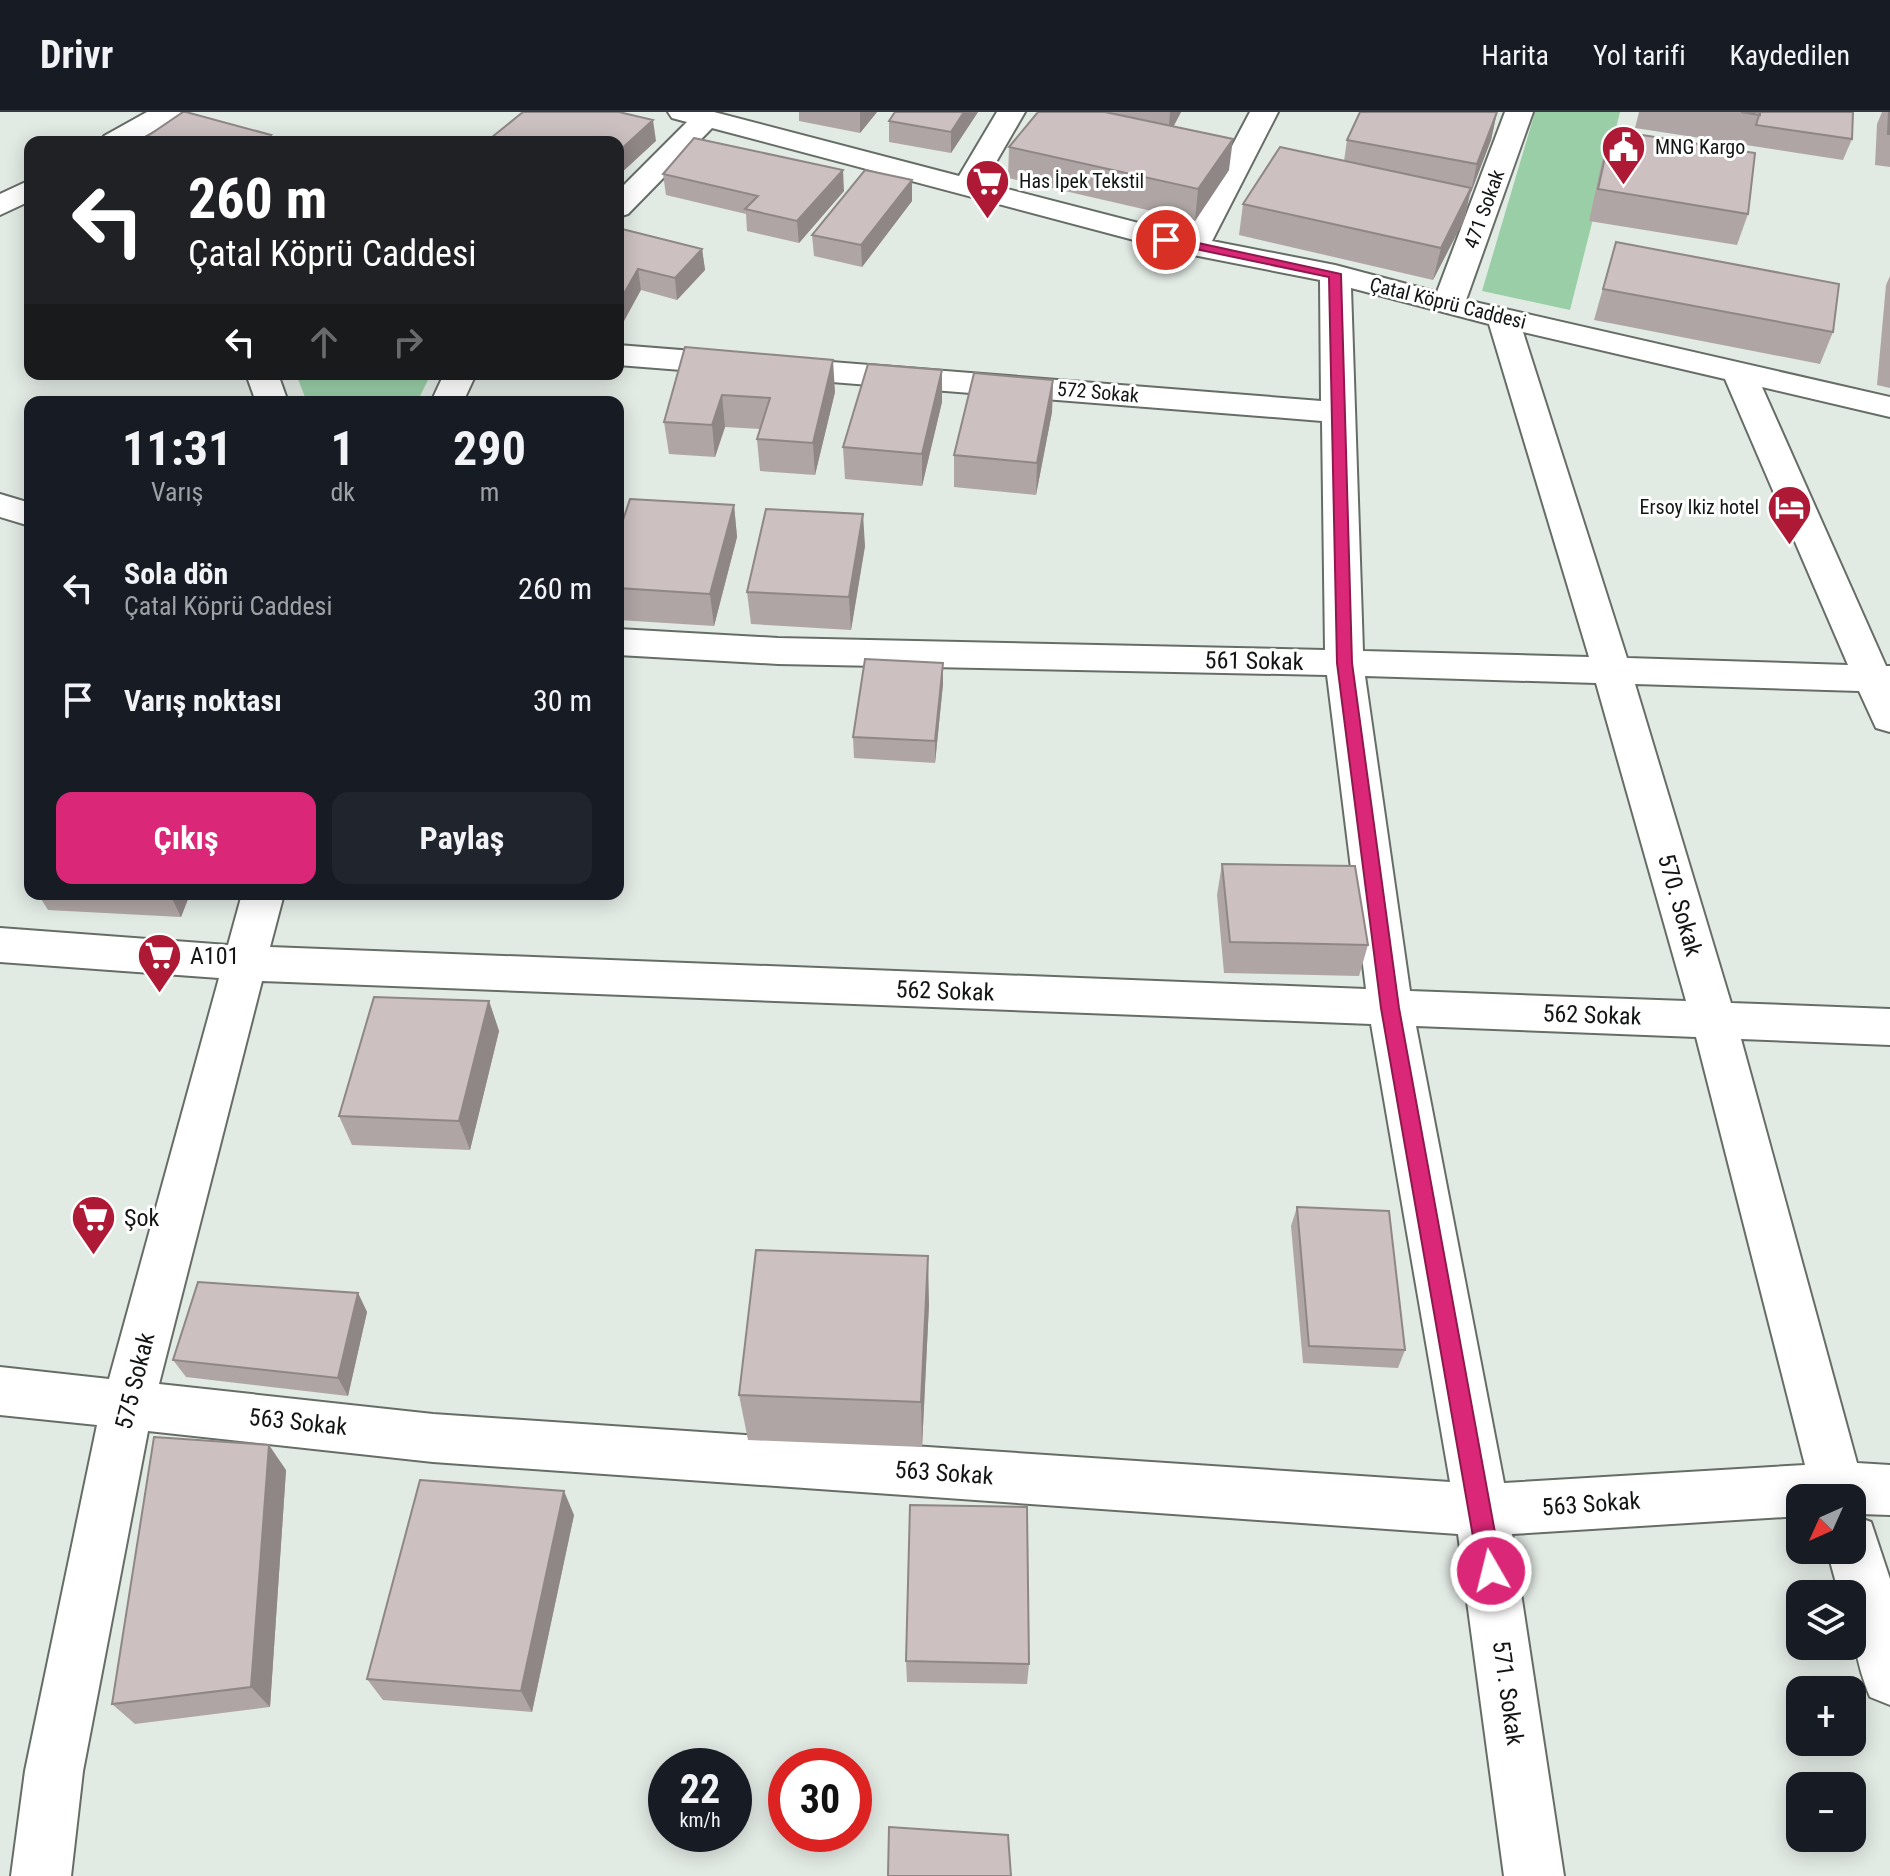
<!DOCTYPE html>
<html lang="tr">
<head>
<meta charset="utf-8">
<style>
  body { margin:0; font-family:"Roboto Condensed",sans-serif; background:#20242c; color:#f1f3f6; height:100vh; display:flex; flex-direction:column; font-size:30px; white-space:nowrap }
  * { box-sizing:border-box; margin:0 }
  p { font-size:26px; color:#9ea1a6 }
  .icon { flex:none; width:44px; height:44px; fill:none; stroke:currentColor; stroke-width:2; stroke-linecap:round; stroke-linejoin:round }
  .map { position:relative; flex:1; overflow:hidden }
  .side { position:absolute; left:24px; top:284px; width:600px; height:504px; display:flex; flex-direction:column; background:#171b24; border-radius:16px; box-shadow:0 4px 20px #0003 }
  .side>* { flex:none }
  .top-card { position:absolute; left:24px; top:24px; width:600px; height:244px; border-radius:16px; box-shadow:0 4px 20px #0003; background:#202124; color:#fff; overflow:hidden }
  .needle { width:52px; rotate:225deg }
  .controls { position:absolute; left:1786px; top:1372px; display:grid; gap:16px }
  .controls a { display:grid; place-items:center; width:80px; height:80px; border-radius:16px; background:#171b24; box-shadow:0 4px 20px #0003; font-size:40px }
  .speed { position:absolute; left:648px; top:1636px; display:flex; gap:16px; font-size:40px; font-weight:700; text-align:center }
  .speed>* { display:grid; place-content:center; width:104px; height:104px; border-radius:50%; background:#171b24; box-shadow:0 4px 20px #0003; line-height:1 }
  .speed small { font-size:20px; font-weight:400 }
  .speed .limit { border:12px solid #d22; background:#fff; color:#111 }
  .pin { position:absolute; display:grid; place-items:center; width:68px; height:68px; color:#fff; margin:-34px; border:4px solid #fff; border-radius:50%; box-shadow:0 2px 8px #0007 }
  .me { position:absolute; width:88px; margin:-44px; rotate:352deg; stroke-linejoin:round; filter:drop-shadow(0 0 6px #0008) }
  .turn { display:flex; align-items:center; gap:28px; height:168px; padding:0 32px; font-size:36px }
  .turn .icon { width:104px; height:104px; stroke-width:2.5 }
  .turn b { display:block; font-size:56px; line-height:68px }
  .lanes { display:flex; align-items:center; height:76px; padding:0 32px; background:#0003; justify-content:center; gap:40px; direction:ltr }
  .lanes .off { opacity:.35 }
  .eta { display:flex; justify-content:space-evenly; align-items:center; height:136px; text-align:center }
  .eta b { font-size:48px; font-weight:700; line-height:56px }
  .button { display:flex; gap:16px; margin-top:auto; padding:16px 32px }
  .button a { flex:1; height:92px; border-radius:16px; background:#db2777; color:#fff; font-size:32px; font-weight:700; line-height:92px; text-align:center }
  .button a+a { background:#20242c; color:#f1f3f6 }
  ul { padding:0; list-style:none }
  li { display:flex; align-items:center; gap:24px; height:112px; padding:0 32px }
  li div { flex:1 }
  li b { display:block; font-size:30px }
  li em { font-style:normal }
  header { display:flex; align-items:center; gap:48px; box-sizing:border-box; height:112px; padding:0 40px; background:#171b24; border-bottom:2px solid #363941 }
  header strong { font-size:38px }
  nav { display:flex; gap:44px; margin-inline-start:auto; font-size:28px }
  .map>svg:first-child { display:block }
  .green { fill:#99cea7 }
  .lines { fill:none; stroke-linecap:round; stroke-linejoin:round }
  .street-casing { stroke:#666d67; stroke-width:4 }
  .street { fill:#fff; fill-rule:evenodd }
  .wall { fill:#afa5a5 }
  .shaded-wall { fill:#8f8686 }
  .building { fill:#ccc0c0; stroke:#8f8686; stroke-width:2 }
  .route { fill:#db2777; stroke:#8e194d; stroke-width:2 }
  .labels { text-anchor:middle; stroke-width:6; stroke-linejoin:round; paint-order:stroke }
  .far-poi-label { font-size:20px; fill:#121513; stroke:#fff; text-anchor:start }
  .far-street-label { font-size:20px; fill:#121513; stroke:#fff }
  .street-label { font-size:24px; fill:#121513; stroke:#fff }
  .poi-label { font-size:24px; fill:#121513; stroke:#fff; text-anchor:start }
</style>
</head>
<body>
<header>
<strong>Drivr</strong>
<nav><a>Harita</a><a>Yol tarifi</a><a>Kaydedilen</a></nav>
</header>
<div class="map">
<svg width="1890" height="1764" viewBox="0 0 1890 1764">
  <rect width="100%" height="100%" fill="#e2eae4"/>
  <path class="green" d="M 1535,0 L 1620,0 L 1570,198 L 1482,179 Z
    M 296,262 L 431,262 L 417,290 L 307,290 Z"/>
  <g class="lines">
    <defs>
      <path id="street" d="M 147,0 L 181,0 L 177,6 L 134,30 L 100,30 L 104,24 Z
        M 668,0 L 714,0 L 959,64 L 997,0 L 1025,0 L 984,71 L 1185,123 L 1250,0 L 1278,0 L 1212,129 L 1335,153 L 1437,180 L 1505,0 L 1533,0 L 1466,188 L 1890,285 L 1890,305 L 1762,275 L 1886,554 L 1890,554 L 1890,620 L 1876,616 L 1859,579 L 1635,572 L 1731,891 L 1890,897 L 1890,933 L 1741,927 L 1857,1351 L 1890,1353 L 1890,1403 L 1860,1402 L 1857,1405 L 1871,1410 L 1890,1467 L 1890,1593 L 1870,1585 C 1855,1548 1852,1522 1852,1482 L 1839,1482 L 1827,1438 L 1852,1438 L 1852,1386 L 1800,1386 L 1800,1404 L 1512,1422 L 1564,1764 L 1504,1764 L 1458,1422 L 433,1350 L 148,1319 L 83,1659 L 71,1764 L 11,1764 L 25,1659 L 97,1313 L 0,1303 L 0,1255 L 109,1267 L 219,866 L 0,850 L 0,816 L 228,833 L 242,782 L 284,782 L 270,835 L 1366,877 L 1327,563 L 778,552 L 618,543 L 618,517 L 778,526 L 1325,538 L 1322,309 L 618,253 L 618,233 L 1321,289 L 1320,168 L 1183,141 L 712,16 L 628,102 L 618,105 L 618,79 L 687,10 L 672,6 ZM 1351,176 L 1489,212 L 1589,545 L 1363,539 ZM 1523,220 L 1725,267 L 1848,553 L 1627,546 ZM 1365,564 L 1596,571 L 1686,889 L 1410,879 ZM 262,869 L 1371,912 L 1450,1370 L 433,1302 L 159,1272 ZM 1416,914 L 1696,925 L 1805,1353 L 1504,1371 Z
        M 30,68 L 30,89 L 0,103 L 0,82 Z
        M 246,262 L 278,262 L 288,290 L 256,290 Z
        M 444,262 L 476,262 L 463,290 L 431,290 Z
        M 0,382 L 30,391 L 30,414 L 0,405 Z"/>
    </defs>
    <use href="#street" class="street-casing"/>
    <use href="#street" class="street"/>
  </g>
  <path class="wall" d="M 799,0 L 877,0 L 860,21 L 799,9 Z
    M 978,0 L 951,41 L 889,30 L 889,9 Z
    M 1038,0 L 1181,0 L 1173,15 L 1229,58 L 1195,109 L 1008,66 L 1009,35 Z
    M 1497,0 L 1491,28 L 1470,83 L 1464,108 L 1433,168 L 1239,123 L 1243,92 L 1344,49 L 1347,28 Z
    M 1639,0 L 1853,0 L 1852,27 L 1843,48 L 1635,16 Z
    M 1882,0 L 1890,0 L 1890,55 L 1875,53 L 1877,12 Z
    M 1611,18 L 1748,102 L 1737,133 L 1589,109 L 1602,49 Z
    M 663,62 L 844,79 L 799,131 L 747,119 L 746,102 L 666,83 Z
    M 912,89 L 862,155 L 814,144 L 812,123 Z
    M 618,116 L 702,137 L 705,158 L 677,188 L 641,178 Z
    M 1616,130 L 1833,220 L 1820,252 L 1594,208 Z
    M 1890,164 L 1890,276 L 1877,273 L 1886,173 Z
    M 685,235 L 835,280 L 815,363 L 760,359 L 757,327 L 760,317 L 725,315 L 715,345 L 669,342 L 664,310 Z
    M 942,258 L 942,290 L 922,374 L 845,367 L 843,335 Z
    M 1053,268 L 1052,300 L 1036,383 L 954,375 L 954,343 Z
    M 734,393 L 737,425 L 714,514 L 618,508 L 618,423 Z
    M 865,434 L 851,518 L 751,512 L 747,480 Z
    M 943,572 L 935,651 L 854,646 L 853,625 Z
    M 1222,752 L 1368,833 L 1359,864 L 1224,861 L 1217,783 Z
    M 38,782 L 190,782 L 181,805 L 48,798 Z
    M 489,889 L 499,919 L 470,1038 L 352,1033 L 339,1004 Z
    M 1297,1095 L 1405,1238 L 1398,1256 L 1303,1251 L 1291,1114 Z
    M 358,1181 L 367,1200 L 348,1284 L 186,1265 L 173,1248 Z
    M 929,1192 L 922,1335 L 748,1328 L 739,1283 Z
    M 286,1358 L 270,1595 L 135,1612 L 112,1592 Z
    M 574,1403 L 532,1600 L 383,1588 L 367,1567 Z
    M 906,1549 L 1029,1552 L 1027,1572 L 907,1570 Z"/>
  <path class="shaded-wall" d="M 860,0 L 877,0 L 860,21 Z
    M 964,0 L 978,0 L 951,41 L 951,20 Z
    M 1170,0 L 1181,0 L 1168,25 Z
    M 1497,0 L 1491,28 L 1470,83 L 1477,52 Z
    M 653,8 L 656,29 L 618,64 L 618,40 Z
    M 271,23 L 273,30 L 261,30 Z
    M 1233,27 L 1229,58 L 1195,109 L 1198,77 Z
    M 843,58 L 844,79 L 799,131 L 797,109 Z
    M 912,68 L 912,89 L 862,155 L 861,133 Z
    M 1471,76 L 1464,108 L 1433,168 L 1441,136 Z
    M 702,137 L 705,158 L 677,188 L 675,166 Z
    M 638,157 L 641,178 L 618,220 L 618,192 Z
    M 833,248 L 835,280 L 815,363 L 813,331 Z
    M 942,258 L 942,290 L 922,374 L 922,342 Z
    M 1053,268 L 1052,300 L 1036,383 L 1037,351 Z
    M 722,283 L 725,315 L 715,345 L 712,313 Z
    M 734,393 L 737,425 L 714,514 L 710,482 Z
    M 863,402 L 865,434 L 851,518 L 849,485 Z
    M 943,551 L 943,572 L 935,651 L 935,629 Z
    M 170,782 L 190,782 L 181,805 Z
    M 489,889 L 499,919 L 470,1038 L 459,1009 Z
    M 928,1144 L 929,1192 L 922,1335 L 921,1290 Z
    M 358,1181 L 367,1200 L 348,1284 L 338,1266 Z
    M 269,1333 L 286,1358 L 270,1595 L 251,1575 Z
    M 564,1379 L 574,1403 L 532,1600 L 521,1579 Z"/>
  <path class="building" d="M 183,0 L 186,0 L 271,23 L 261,30 L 139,30 Z
    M 523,0 L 619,0 L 653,8 L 618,40 L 618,30 L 486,30 Z
    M 895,0 L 964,0 L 951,20 L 889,9 Z
    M 1038,0 L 1105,0 L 1233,27 L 1198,77 L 1009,35 Z
    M 1360,0 L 1497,0 L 1477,52 L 1347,28 Z
    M 1741,0 L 1760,0 L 1760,3 Z
    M 1760,0 L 1853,0 L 1852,27 L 1756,13 Z
    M 1889,0 L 1890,0 L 1890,22 L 1888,22 Z
    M 1611,18 L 1755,41 L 1748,102 L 1598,77 Z
    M 694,26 L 843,58 L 797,109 L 745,97 L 758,84 L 663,62 Z
    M 1280,35 L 1471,76 L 1441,136 L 1243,92 Z
    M 865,58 L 912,68 L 861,133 L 812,123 Z
    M 618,116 L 702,137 L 675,166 L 638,157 L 618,192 Z
    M 1616,130 L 1839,172 L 1833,220 L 1603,177 Z
    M 685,235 L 833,248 L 813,331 L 757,327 L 770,286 L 722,283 L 712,313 L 664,310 Z
    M 868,252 L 942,258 L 922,342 L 843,335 Z
    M 974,261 L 1053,268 L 1037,351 L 954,343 Z
    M 630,387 L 734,393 L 710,482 L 618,476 L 618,423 Z
    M 766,397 L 863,402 L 849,485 L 747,480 Z
    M 865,547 L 943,551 L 935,629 L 853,625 Z
    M 1222,752 L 1355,754 L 1368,833 L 1230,830 Z
    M 374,885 L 489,889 L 459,1009 L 339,1004 Z
    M 1297,1095 L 1389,1099 L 1405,1238 L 1309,1234 Z
    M 756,1138 L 928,1144 L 921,1290 L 739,1283 Z
    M 198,1170 L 358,1181 L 338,1266 L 173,1248 Z
    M 154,1325 L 269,1333 L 251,1575 L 112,1592 Z
    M 420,1368 L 564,1379 L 521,1579 L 367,1567 Z
    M 910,1393 L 1027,1395 L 1029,1552 L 906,1549 Z
    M 889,1715 L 1008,1723 L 1011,1764 L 888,1764 Z"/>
  <path class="route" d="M 1166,124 L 1341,162 L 1352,551 L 1399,896 L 1502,1459 L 1499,1467 L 1491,1470 L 1483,1467 L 1479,1459 L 1381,896 L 1337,551 L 1329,165 L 1162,130 L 1162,125 Z"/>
  <defs>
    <symbol id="civic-pin" viewBox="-11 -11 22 30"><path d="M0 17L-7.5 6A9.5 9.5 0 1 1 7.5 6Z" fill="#ae1a35" stroke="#fff"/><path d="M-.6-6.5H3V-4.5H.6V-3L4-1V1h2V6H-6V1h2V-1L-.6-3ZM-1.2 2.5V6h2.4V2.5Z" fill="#fff"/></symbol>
    <symbol id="supermarket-pin" viewBox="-11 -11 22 30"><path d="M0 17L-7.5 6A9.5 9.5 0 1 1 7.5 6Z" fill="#ae1a35" stroke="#fff"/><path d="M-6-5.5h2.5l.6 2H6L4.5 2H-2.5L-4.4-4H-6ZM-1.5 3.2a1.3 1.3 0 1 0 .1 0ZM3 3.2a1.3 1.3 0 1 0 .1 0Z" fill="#fff"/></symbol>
    <symbol id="hotel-pin" viewBox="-11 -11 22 30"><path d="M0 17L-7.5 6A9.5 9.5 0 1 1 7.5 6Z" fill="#ae1a35" stroke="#fff"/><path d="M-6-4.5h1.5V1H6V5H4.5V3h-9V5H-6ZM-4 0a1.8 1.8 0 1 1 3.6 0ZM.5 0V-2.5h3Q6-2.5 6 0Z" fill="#fff"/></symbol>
  </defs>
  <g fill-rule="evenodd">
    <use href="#civic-pin" x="1598" y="10" width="51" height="69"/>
    <use href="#supermarket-pin" x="962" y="44" width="51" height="69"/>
    <use href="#hotel-pin" x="1764" y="370" width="51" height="69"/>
    <use href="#supermarket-pin" x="134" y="818" width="51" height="69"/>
    <use href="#supermarket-pin" x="68" y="1080" width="51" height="69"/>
  </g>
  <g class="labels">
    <g class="far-poi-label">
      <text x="1655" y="42">MNG Kargo</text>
      <text x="1019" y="76">Has İpek Tekstil</text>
      <text x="1759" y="402" text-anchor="end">Ersoy Ikiz hotel</text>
    </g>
    <g class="far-street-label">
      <text transform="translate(1484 97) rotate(-70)" y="7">471 Sokak</text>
      <text transform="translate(1448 191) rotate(14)" y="7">Çatal Köprü Caddesi</text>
      <text transform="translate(1098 280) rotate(5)" y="7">572 Sokak</text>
    </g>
    <g class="street-label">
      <text transform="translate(1254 549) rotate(1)" y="8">561 Sokak</text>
      <text transform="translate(1680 793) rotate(74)" y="8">570. Sokak</text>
      <text transform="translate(945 879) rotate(2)" y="8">562 Sokak</text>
      <text transform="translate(1592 903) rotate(2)" y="8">562 Sokak</text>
      <text transform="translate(135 1269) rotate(-76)" y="8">575 Sokak</text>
      <text transform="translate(298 1310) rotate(6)" y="8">563 Sokak</text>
      <text transform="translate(944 1361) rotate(4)" y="8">563 Sokak</text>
      <text transform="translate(1591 1392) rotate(-4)" y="8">563 Sokak</text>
      <text transform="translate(1508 1581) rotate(82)" y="8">571. Sokak</text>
    </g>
    <g class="poi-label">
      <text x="190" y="852">A101</text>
      <text x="124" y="1114">Şok</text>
    </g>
  </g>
</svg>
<div class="controls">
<a><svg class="needle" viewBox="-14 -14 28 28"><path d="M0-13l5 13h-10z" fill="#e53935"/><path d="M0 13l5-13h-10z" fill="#9ea1a6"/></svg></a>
<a><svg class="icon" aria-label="layers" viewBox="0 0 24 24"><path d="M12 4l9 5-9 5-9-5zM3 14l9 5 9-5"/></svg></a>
<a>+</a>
<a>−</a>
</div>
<div class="speed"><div>22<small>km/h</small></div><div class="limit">30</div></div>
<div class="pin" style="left:1166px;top:128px;background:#d93025"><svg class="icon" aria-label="arrive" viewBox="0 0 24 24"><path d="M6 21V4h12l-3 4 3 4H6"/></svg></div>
<svg class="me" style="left:1491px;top:1459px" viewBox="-20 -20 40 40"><circle r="17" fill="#db2777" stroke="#fff" stroke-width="3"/><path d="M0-11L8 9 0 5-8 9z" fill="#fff"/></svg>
<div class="top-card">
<div class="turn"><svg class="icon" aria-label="left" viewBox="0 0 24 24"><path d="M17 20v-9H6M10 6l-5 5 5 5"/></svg><div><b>260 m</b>Çatal Köprü Caddesi</div></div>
<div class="lanes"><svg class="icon" aria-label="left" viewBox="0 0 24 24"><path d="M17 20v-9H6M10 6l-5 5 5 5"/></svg><svg class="icon off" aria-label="ahead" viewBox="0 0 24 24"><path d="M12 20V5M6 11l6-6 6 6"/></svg><svg class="icon off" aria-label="right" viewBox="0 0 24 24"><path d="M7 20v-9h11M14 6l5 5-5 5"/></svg></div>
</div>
<section class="side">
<div class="eta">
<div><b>11:31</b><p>Varış</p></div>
<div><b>1</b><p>dk</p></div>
<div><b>290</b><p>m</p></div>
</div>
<ul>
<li><svg class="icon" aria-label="left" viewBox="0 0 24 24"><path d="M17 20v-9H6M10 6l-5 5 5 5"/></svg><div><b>Sola dön</b><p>Çatal Köprü Caddesi</p></div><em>260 m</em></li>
<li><svg class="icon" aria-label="arrive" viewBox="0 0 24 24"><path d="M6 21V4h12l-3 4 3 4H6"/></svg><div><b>Varış noktası</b></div><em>30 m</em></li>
</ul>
<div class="button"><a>Çıkış</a><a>Paylaş</a></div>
</section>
</div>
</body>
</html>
